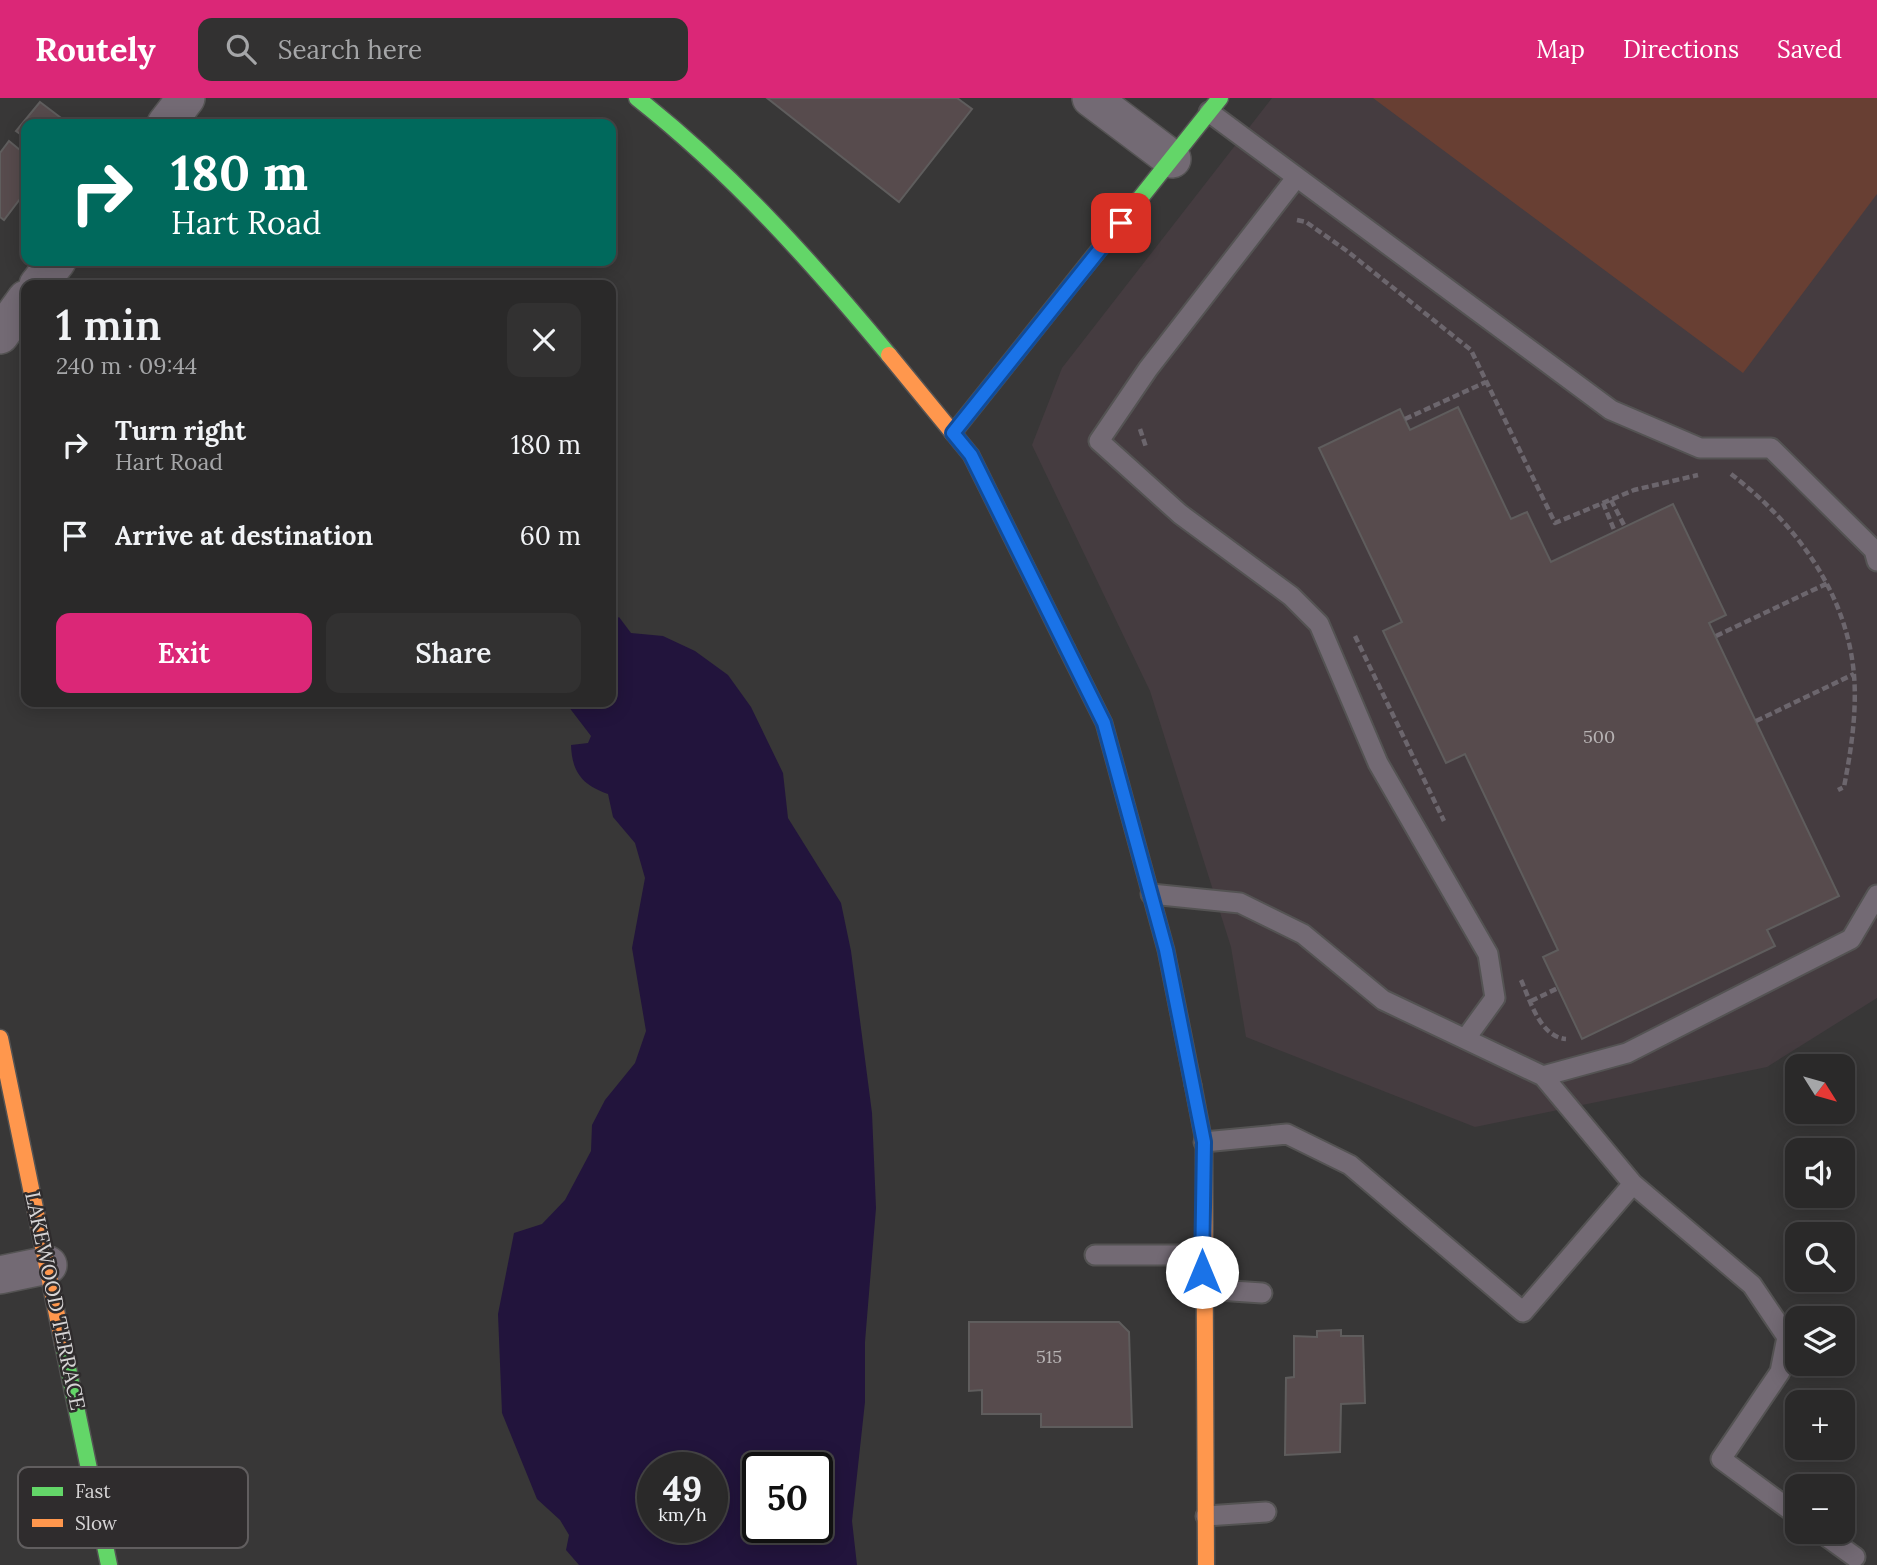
<!DOCTYPE html>
<html lang="en">
<head>
<meta charset="utf-8">
<style>
  body { margin:0; font-family:Lora,serif; background:#323131; color:#f1f3f6; height:100vh; display:flex; flex-direction:column; font-size:26px; white-space:nowrap }
  * { box-sizing:border-box; margin:0 }
  p { font-size:23px; color:#a5a6a8 }
  .icon { flex:none; width:38px; height:38px; fill:none; stroke:currentColor; stroke-width:2; stroke-linecap:round; stroke-linejoin:round }
  .map { position:relative; flex:1; overflow:hidden }
  .side { position:absolute; left:21px; top:182px; width:595px; height:427px; display:flex; flex-direction:column; background:#2a2929; border-radius:14px; box-shadow:0 4px 18px #0003,0 0 0 2px #464546 }
  .side>* { flex:none }
  .hud { position:absolute; left:21px; top:21px; width:595px; height:147px; border-radius:14px; box-shadow:0 4px 18px #0003,0 0 0 2px #464546; background:#00695c; color:#fff; overflow:hidden }
  .needle { width:46px; rotate:127deg }
  .controls { position:absolute; left:1785px; top:956px; display:grid; gap:14px }
  .controls a { display:grid; place-items:center; width:70px; height:70px; border-radius:14px; background:#2a2929; box-shadow:0 4px 18px #0003,0 0 0 2px #464546; font-size:35px }
  .speed { position:absolute; left:637px; top:1354px; display:flex; gap:14px; font-size:35px; font-weight:700; text-align:center }
  .speed>* { display:grid; place-content:center; width:91px; height:91px; border-radius:50%; background:#2a2929; box-shadow:0 4px 18px #0003,0 0 0 2px #464546; line-height:1 }
  .speed small { font-size:18px; font-weight:400 }
  .speed .limit { border:4px solid #111; border-radius:10px; background:#fff; color:#111 }
  .pin { position:absolute; display:grid; place-items:center; width:60px; height:60px; color:#fff; margin:-30px; border-radius:14px; box-shadow:0 4px 10px #0006 }
  .me { position:absolute; width:77px; margin:-38px; rotate:0deg; stroke-linejoin:round; filter:drop-shadow(0 0 5px #0008) }
  .turn { display:flex; align-items:center; gap:24px; height:147px; padding:0 35px; font-size:32px }
  .turn .icon { width:91px; height:91px; stroke-width:2.5 }
  .turn b { display:block; font-size:49px; line-height:60px }
  .round { display:grid; place-items:center; flex:none; width:74px; height:74px; border-radius:14px; background:#323131 }
  .head { display:flex; align-items:center; justify-content:space-between; height:119px; padding:0 35px }
  h1 { font-size:42px; font-weight:600; line-height:52px }
  .button { display:flex; gap:14px; margin-top:auto; padding:14px 35px }
  .button a { flex:1; height:80px; border-radius:14px; background:#db2777; color:#fff; font-size:28px; font-weight:600; line-height:80px; text-align:center }
  .button a+a { background:#323131; color:#f1f3f6 }
  ul { padding:0; list-style:none }
  li { display:flex; align-items:center; gap:21px; height:91px; padding:0 35px }
  li div { flex:1 }
  li b { display:block; font-size:26px }
  li em { font-style:normal }
  header { display:flex; align-items:center; gap:42px; box-sizing:border-box; height:98px; padding:0 35px; background:#db2777; color:#fff }
  header strong { font-size:33px }
  nav { display:flex; gap:38px; margin-inline-start:auto; font-size:24px }
  .search { width:490px; height:63px; background:#323131; display:flex; align-items:center; gap:18px; box-sizing:border-box; padding:0 24px; border-radius:14px; color:#a5a6a8; font-size:26px }
  .map>svg:first-child { display:block }
  .built { fill:#453c40 }
  .green { fill:#683f33 }
  .water { fill:#22143c; fill-rule:evenodd }
  .building { fill:#574b4d; stroke:#5f5d5d; stroke-width:2 }
  .lines { fill:none; stroke-linecap:round; stroke-linejoin:round }
  .lane-casing { stroke:#545353; stroke-width:23 }
  .street-casing { stroke:#545353; stroke-width:40 }
  .fast-casing { stroke:#545353; stroke-width:19 }
  .slow-casing { stroke:#545353; stroke-width:19 }
  .path { stroke:#6c666d; stroke-width:4.5; stroke-dasharray:7 3.5; stroke-linecap:butt }
  .lane { stroke:#736a74; stroke-width:19 }
  .street { stroke:#736a74; stroke-width:37 }
  .fast { stroke:#63d668; stroke-width:16 }
  .slow { stroke:#ff974d; stroke-width:16 }
  .route-casing { stroke:#114b97; stroke-width:18 }
  .route { stroke:#1a73e8; stroke-width:12 }
  .labels { text-anchor:middle; stroke-width:5; stroke-linejoin:round; paint-order:stroke }
  .number-label { font-size:18px; fill:#b6b2b3 }
  .street-label { font-size:21px; fill:#d6d4d5; stroke:#2f2c2d }
  .key { fill:#2f2c2d; stroke:#615e5f; stroke-width:2 }
  .key-label { font-size:19px; fill:#d6d4d5 }
</style>
</head>
<body>
<header>
<strong>Routely</strong>
<div class="search"><svg class="icon" aria-label="search" viewBox="0 0 24 24"><circle cx="10" cy="10" r="6"/><path d="M15 15l6 6"/></svg>Search here</div>
<nav><a>Map</a><a>Directions</a><a>Saved</a></nav>
</header>
<div class="map">
<svg width="1877" height="1467" viewBox="0 0 1877 1467">
  <rect width="100%" height="100%" fill="#383737"/>
  <path class="built" d="M 1272,0 L 1877,0 L 1877,900 L 1767,969 L 1475,1029 L 1246,939 L 1231,849 L 1150,593 L 1032,347 L 1062,270 Z"/>
  <path class="green" d="M 1373,0 L 1877,0 L 1877,96 L 1743,275 Z"/>
  <path class="water" d="M 619,519 L 631,535 L 663,538 L 695,553 L 728,577 L 751,609 L 783,675 L 788,720 L 841,805 L 851,853 L 872,1015 L 876,1110 L 865,1244 L 865,1304 L 852,1423 L 857,1467 L 579,1467 L 566,1452 L 569,1437 L 560,1422 L 537,1401 L 502,1315 L 498,1216 L 514,1135 L 542,1126 L 565,1102 L 591,1053 L 592,1027 L 605,1002 L 635,965 L 646,933 L 632,850 L 645,780 L 635,745 L 613,719 L 608,696 C 582,687 572,674 571,647 L 588,645 L 591,638 L 565,604 L 611,604 L 611,525 ZM 712,1370 L 712,1430 L 653,1430 L 653,1370 ZM 758,1370 L 817,1370 L 817,1430 L 758,1430 Z"/>
  <path class="building" d="M 767,0 L 957,0 L 972,11 L 899,104 Z
    M 40,4 L 69,26 L 26,26 L 26,40 L 16,33 Z
    M 9,43 L 26,57 L 26,93 L 4,122 L 0,119 L 0,55 Z
    M 1458,309 L 1511,421 L 1527,414 L 1551,464 L 1673,406 L 1726,517 L 1709,525 L 1839,798 L 1767,832 L 1775,848 L 1582,941 L 1543,859 L 1558,852 L 1465,656 L 1446,665 L 1383,533 L 1402,524 L 1319,350 L 1400,311 L 1410,332 Z
    M 969,1224 L 1119,1224 L 1129,1234 L 1132,1329 L 1041,1329 L 1041,1316 L 982,1316 L 982,1292 L 969,1293 Z
    M 1341,1232 L 1341,1238 L 1363,1238 L 1365,1305 L 1341,1306 L 1340,1354 L 1285,1357 L 1286,1280 L 1294,1279 L 1294,1238 L 1317,1239 L 1317,1233 Z"/>
  <g class="lines">
    <defs>
      <path id="lane" d="M 1209,14 L 1611,312 L 1700,350 L 1771,350 L 1874,452 L 1877,463
        M 1296,80 L 1148,271 L 1099,343 L 1180,416 L 1291,498 L 1319,526 L 1378,665 L 1488,856 L 1495,900 L 1466,940
        M 1151,796 L 1240,805 L 1303,836 L 1383,902 L 1543,978 L 1633,1086 L 1752,1187 L 1787,1239 L 1780,1274 L 1721,1361 L 1797,1417
        M 1543,978 L 1627,955 L 1851,841 L 1877,797
        M 1204,1044 L 1287,1036 L 1350,1067 L 1523,1214 L 1633,1086
        M 1095,1157 L 1202,1157
        M 1203,1191 L 1262,1195
        M 1206,1418 L 1266,1414
        M 1819,1433 L 1855,1459"/>
      <path id="street" d="M 1091,0 L 1172,61
        M 166,26 L 186,0
        M 38,187 L 57,163
        M 0,237 L 26,201
        M 0,1177 L 48,1167"/>
      <path id="fast" d="M 637,0 C 732,75 812,164 889,257
        M 953,335 L 1220,0
        M 1067,551 L 1104,625 L 1166,852 L 1193,987
        M 63,1246 L 109,1467"/>
      <path id="slow" d="M 889,257 L 971,357 L 1067,551
        M 0,940 L 63,1246
        M 1193,987 L 1204,1044 L 1206,1467"/>
    </defs>
    <use href="#lane" class="lane-casing"/>
    <use href="#street" class="street-casing"/>
    <use href="#fast" class="fast-casing"/>
    <use href="#slow" class="slow-casing"/>
    <path class="path" d="M 1297,122 L 1306,124 L 1347,153 L 1471,252 L 1555,425 L 1634,392 L 1698,377
      M 1405,321 L 1486,284
      M 1140,331 L 1146,349
      M 1731,376 C 1795,425 1847,494 1854,577 C 1857,614 1851,653 1844,689 L 1838,692
      M 1611,402 L 1625,429
      M 1603,405 L 1615,434
      M 1355,538 L 1444,723
      M 1716,538 L 1828,485
      M 1756,623 L 1854,576
      M 1521,882 C 1530,902 1540,939 1566,941
      M 1531,903 L 1558,890"/>
    <use href="#lane" class="lane"/>
    <use href="#street" class="street"/>
    <use href="#fast" class="fast"/>
    <use href="#slow" class="slow"/>
  </g>
  <g class="lines">
    <defs>
      <path id="route" d="M 1121,125 L 953,335 L 971,357 L 1104,625 L 1166,852 L 1204,1044 L 1202,1174"/>
    </defs>
    <use href="#route" class="route-casing"/>
    <use href="#route" class="route"/>
  </g>
  <g class="labels">
    <g class="number-label">
      <text x="1599" y="645">500</text>
      <text x="1049" y="1265">515</text>
    </g>
    <g class="street-label">
      <text transform="translate(55 1203) rotate(78)" y="7">LAKEWOOD TERRACE</text>
    </g>
  </g>
  <rect x="18" y="1369" width="230" height="81" rx="10" class="key"/>
  <rect x="32" y="1389" width="31" height="9" fill="#63d668"/>
  <rect x="32" y="1421" width="31" height="8" fill="#ff974d"/>
  <g class="key-label">
    <text x="75" y="1400">Fast</text>
    <text x="75" y="1432">Slow</text>
  </g>
</svg>
<div class="controls">
<a><svg class="needle" viewBox="-14 -14 28 28"><path d="M0-13l5 13h-10z" fill="#e53935"/><path d="M0 13l5-13h-10z" fill="#a5a6a8"/></svg></a>
<a><svg class="icon" aria-label="sound" viewBox="0 0 24 24"><path d="M4 9h4l5-4v14l-5-4H4zM17 9q2 3 0 6"/></svg></a>
<a><svg class="icon" aria-label="search" viewBox="0 0 24 24"><circle cx="10" cy="10" r="6"/><path d="M15 15l6 6"/></svg></a>
<a><svg class="icon" aria-label="layers" viewBox="0 0 24 24"><path d="M12 4l9 5-9 5-9-5zM3 14l9 5 9-5"/></svg></a>
<a>+</a>
<a>−</a>
</div>
<div class="speed"><div>49<small>km/h</small></div><div class="limit">50</div></div>
<div class="pin" style="left:1121px;top:125px;background:#d93025"><svg class="icon" aria-label="arrive" viewBox="0 0 24 24"><path d="M6 21V4h12l-3 4 3 4H6"/></svg></div>
<svg class="me" style="left:1202px;top:1174px" viewBox="-20 -20 40 40"><circle r="19" fill="#fff"/><path d="M0-13L10 11 0 6-10 11z" fill="#1a73e8"/></svg>
<div class="hud">
<div class="turn"><svg class="icon" aria-label="right" viewBox="0 0 24 24"><path d="M7 20v-9h11M14 6l5 5-5 5"/></svg><div><b>180 m</b>Hart Road</div></div>
</div>
<section class="side">
<div class="head"><div><h1>1 min</h1><p>240 m · 09:44</p></div><a class="round"><svg class="icon" aria-label="close" viewBox="0 0 24 24"><path d="M6 6l12 12M18 6L6 18"/></svg></a></div>
<ul>
<li><svg class="icon" aria-label="right" viewBox="0 0 24 24"><path d="M7 20v-9h11M14 6l5 5-5 5"/></svg><div><b>Turn right</b><p>Hart Road</p></div><em>180 m</em></li>
<li><svg class="icon" aria-label="arrive" viewBox="0 0 24 24"><path d="M6 21V4h12l-3 4 3 4H6"/></svg><div><b>Arrive at destination</b></div><em>60 m</em></li>
</ul>
<div class="button"><a>Exit</a><a>Share</a></div>
</section>
</div>
</body>
</html>
